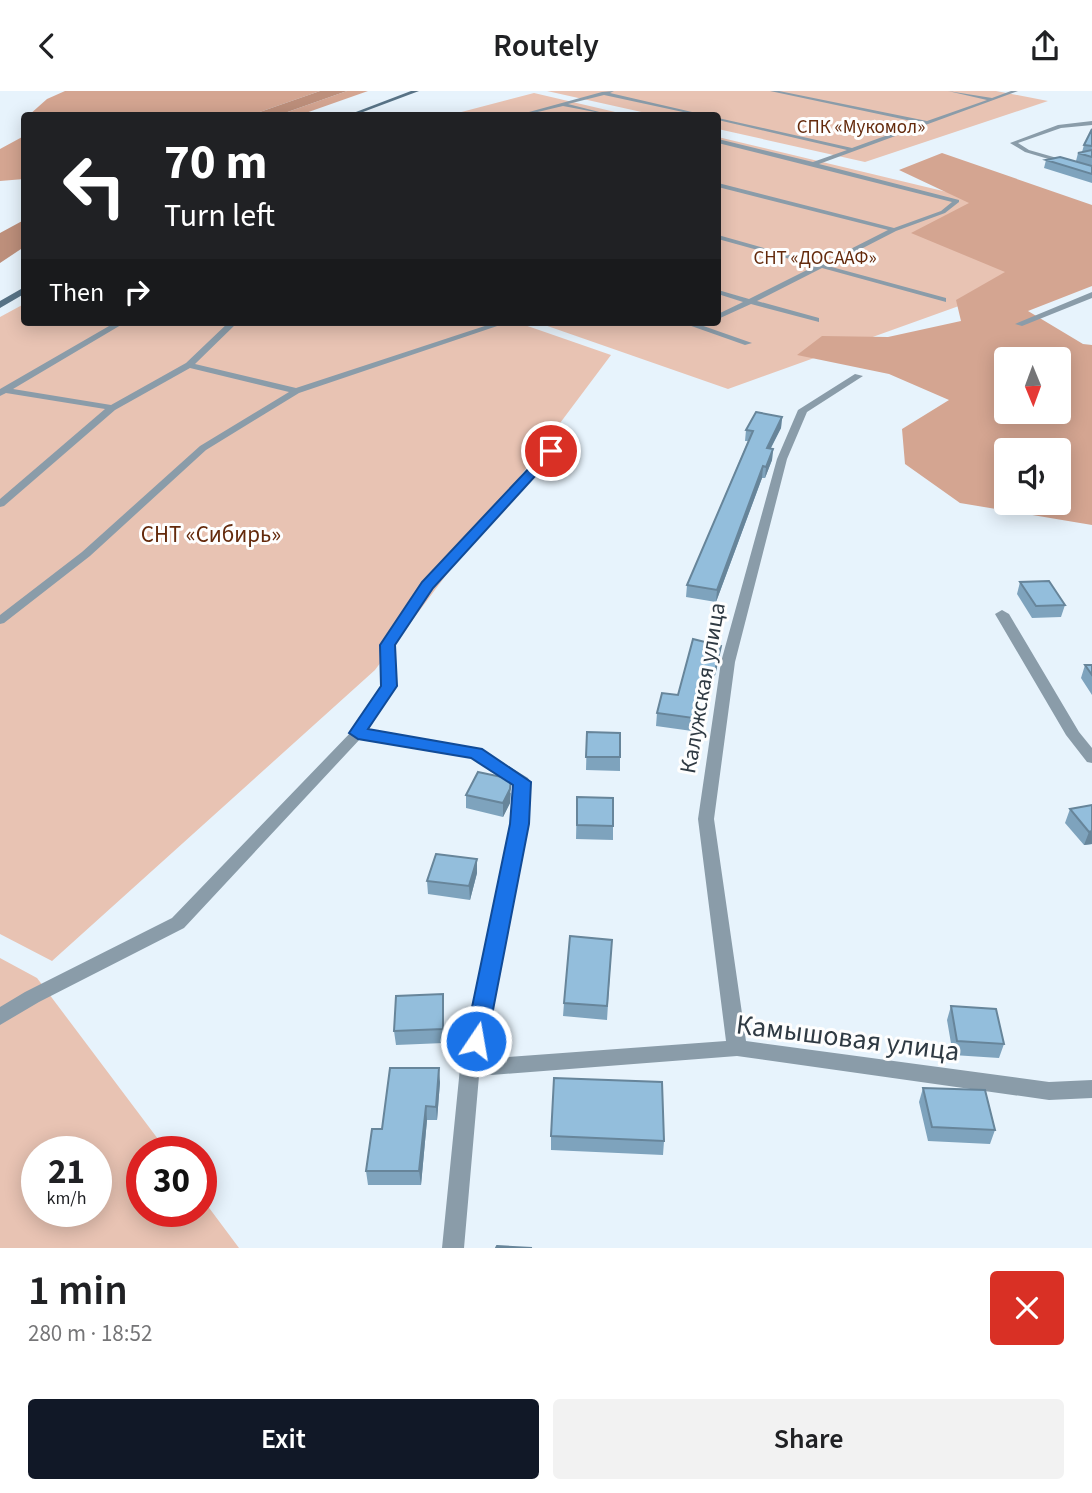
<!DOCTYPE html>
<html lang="en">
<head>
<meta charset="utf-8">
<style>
  body { margin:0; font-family:"Source Sans 3",sans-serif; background:#f2f2f2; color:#202124; height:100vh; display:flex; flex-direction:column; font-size:26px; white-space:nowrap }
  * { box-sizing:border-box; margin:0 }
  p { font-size:23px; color:#757577 }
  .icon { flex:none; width:38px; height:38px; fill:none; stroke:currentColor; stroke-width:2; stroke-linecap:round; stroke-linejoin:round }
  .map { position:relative; height:1157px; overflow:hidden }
  .side { display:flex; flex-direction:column; background:#fff; flex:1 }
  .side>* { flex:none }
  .guide { position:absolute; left:21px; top:21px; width:700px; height:214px; border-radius:7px; box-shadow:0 4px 18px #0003; background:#202124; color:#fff; overflow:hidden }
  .needle { width:46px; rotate:179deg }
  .fabs { position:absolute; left:994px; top:256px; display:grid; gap:14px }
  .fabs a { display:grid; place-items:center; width:77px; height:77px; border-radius:7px; background:#fff; box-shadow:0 4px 18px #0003; font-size:35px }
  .speed { position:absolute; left:21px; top:1045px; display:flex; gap:14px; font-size:35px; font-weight:700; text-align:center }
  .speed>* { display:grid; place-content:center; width:91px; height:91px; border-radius:50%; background:#fff; box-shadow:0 4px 18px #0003; line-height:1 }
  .speed small { font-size:18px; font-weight:400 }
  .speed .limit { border:10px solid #d22; background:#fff; color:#111 }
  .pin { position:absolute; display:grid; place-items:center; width:60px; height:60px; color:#fff; margin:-30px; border:4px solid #fff; border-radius:50%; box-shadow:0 2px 7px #0007 }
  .me { position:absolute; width:77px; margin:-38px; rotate:12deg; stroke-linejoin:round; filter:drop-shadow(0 0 5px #0008) }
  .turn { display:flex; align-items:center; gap:24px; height:147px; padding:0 28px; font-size:32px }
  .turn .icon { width:91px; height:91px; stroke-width:2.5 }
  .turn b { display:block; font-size:49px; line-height:60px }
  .then { display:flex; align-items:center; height:66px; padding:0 28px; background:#0003; gap:14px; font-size:26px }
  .round { display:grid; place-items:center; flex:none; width:74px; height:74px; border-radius:7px; background:#f2f2f2 }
  .headline { display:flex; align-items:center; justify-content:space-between; height:119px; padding:0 28px }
  h1 { font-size:42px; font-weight:600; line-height:52px }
  .primary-button { display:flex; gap:14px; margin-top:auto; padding:14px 28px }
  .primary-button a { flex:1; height:80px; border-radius:7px; background:#111827; color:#fff; font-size:28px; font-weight:600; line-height:80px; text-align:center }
  .primary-button a+a { background:#f2f2f2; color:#202124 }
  header { display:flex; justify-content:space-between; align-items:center; height:91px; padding:0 28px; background:#fff; font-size:32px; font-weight:600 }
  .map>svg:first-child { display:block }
  .green { fill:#e8c3b3; fill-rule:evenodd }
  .forest { fill:#d4a591; fill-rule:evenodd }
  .water { fill:#bd8f7b }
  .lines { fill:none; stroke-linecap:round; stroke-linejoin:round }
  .lane { fill:#8a9ca9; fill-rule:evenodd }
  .street { fill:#8a9ca9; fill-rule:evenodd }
  .secondary { fill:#587386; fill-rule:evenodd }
  .wall { fill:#7ea3bd }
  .shaded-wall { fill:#67859a }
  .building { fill:#93bedc; stroke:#67859a; stroke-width:2 }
  .route { fill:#1a73e8; stroke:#114b97; stroke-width:2 }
  .labels { text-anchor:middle; stroke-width:6; stroke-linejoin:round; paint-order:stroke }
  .far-park-label { font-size:19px; fill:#642a0c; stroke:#fefefe }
  .park-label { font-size:23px; fill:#642a0c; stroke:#fefefe }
  .street-label { font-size:23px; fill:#2f3a43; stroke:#fefefe }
  .near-street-label { font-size:28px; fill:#2f3a43; stroke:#fefefe }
</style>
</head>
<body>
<header><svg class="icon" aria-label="back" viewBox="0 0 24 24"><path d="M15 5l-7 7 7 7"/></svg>Routely<svg class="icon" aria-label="share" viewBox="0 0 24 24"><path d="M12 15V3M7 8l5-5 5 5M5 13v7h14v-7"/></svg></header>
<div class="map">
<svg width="1092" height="1157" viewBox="0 0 1092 1157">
  <rect width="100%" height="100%" fill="#e7f3fc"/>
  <path class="green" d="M 547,0 L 996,0 L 1048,10 L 865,71 L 718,38 L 718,24 L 655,24 Z
    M 534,2 L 628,24 L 450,24 Z
    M 718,46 L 1001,114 L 1042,185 L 728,298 L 536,231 L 718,231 Z
    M 24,213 L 24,231 L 516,231 L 611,264 L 375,579 L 52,870 L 0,843 L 0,226 Z
    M 0,867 L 37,887 L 167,1060 L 142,1060 L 142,1120 L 201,1120 L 201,1106 L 239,1157 L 0,1157 ZM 37,1060 L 96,1060 L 96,1120 L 37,1120 Z"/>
  <path class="forest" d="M 65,0 L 320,0 L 251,24 L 29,24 L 47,8 Z
    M 347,0 L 368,0 L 300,24 L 279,24 Z
    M 24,45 L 24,88 L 0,90 L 0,58 Z
    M 942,62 L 1092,114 L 1092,195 L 1028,220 L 1083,253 L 1092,254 L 1092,434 L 960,412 L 905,373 L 902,338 L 949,309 L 889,283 L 797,264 L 822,245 L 888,246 L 961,230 L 956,209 L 1005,181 L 911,142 L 969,112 L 899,79 ZM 1006,268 L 1059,268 L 1059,320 L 1006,320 ZM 1006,359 L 1059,359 L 1059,411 L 1006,411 Z"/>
  <path class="water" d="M 320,0 L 347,0 L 279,24 L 251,24 Z
    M 24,129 L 24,156 L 0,172 L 0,142 Z"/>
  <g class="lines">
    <path class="lane" d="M 614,0 L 610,2 L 705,24 L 697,24 L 604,4 L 568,13 L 611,24 L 563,15 L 525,24 L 518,24 L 602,1 Z
      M 770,0 L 779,0 L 927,30 L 987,9 L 948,0 L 992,7 L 1011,0 L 1018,0 L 819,73 L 959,109 L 959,111 L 945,122 L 896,140 L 828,175 L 946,207 L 946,211 L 822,177 L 757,210 L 819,227 L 819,231 L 751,213 L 718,228 L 718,223 L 743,211 L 718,203 L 718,199 L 749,208 L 815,175 L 718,148 L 718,144 L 821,173 L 888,139 L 718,96 L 718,92 L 894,137 L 941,120 L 952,111 L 718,52 L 718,48 L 813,71 L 847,59 L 718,29 L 718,27 L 852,57 L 921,32 Z
      M 116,231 L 126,231 L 13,298 L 111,314 L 186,272 L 229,231 L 238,231 L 195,273 L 296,297 L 497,231 L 509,231 L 299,302 L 206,359 L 90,465 L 4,532 L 0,533 L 0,524 L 82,461 L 200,355 L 289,301 L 190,277 L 115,319 L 4,415 L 0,416 L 0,408 L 105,318 L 6,302 L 0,305 L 0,298 Z
      M 680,231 L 692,231 L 752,252 L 745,254 Z"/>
    <path class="street" d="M 1092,30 L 1092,34 L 1061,37 L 1018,52 L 1029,59 L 1092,77 L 1092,81 L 1025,61 L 1010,52 L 1058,34 Z
      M 1092,201 L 1092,207 L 1022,235 L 1015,233 Z
      M 855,283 L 863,285 L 807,321 L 787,368 L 735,571 L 714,728 L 746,950 L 1049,991 L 1092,989 L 1092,1007 L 1049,1009 L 737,965 L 479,985 L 464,1157 L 442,1157 L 460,977 L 512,733 L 514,693 L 472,666 L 361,647 L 184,837 L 39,911 L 0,934 L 0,916 L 25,901 L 172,827 L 353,639 L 382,595 L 380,554 L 422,492 L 547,358 L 551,357 L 556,360 L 555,362 L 432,497 L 394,554 L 396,595 L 368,639 L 481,658 L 528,687 L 530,691 L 528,733 L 482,968 L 726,950 L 698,728 L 721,571 L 777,368 L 798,319 Z
      M 1002,519 L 1009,523 L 1079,641 L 1092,657 L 1092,672 L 1087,671 L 1066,644 L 995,523 Z"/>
    <path class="secondary" d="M 411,0 L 419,0 L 355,24 L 348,24 Z
      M 21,198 L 24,198 L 24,203 L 0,217 L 0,210 Z"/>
  </g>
  <path class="wall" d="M 1092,38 L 1092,75 L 1076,70 L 1078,62 L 1082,61 L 1084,54 Z
    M 1046,69 L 1092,75 L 1092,92 L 1044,77 Z
    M 782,326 L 781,337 L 771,357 L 773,358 L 772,369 L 765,387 L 762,387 L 716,511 L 686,506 L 687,494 L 748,350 L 745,350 L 746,339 Z
    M 1020,491 L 1065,514 L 1061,526 L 1032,527 L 1017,503 Z
    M 693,548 L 719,567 L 713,593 L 702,591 L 692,640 L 656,635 L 657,622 L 678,604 Z
    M 1085,574 L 1092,574 L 1092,604 L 1081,587 Z
    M 587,641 L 620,666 L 620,680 L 586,679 Z
    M 511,702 L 510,712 L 503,726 L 466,717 L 466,704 Z
    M 577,706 L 613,735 L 613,749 L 576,748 Z
    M 1092,714 L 1092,753 L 1084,754 L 1065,732 L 1070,718 Z
    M 477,782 L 470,809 L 428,803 L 427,790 Z
    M 612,849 L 607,929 L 563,925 L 564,912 Z
    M 443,903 L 444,952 L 396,954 L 394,940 Z
    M 951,915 L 1004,953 L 999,967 L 953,964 L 947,929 Z
    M 440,991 L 437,1029 L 427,1029 L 421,1094 L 368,1094 L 366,1080 L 382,1038 Z
    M 923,997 L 995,1039 L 990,1053 L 928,1050 L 919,1011 Z
    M 551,1045 L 664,1050 L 663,1064 L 551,1059 Z"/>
  <path class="shaded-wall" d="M 782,326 L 781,337 L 765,368 L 767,357 Z
    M 773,358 L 772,369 L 765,387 L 766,376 Z
    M 763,375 L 762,387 L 716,511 L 717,499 Z
    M 721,555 L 719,567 L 713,593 L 715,580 Z
    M 703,578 L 702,591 L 692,640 L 693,627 Z
    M 511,688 L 510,712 L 503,726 L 503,712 Z
    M 1092,740 L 1092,753 L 1084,754 L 1089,741 Z
    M 477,768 L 477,782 L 470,809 L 469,795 Z
    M 443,903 L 444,917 L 444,952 L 443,938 Z
    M 439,977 L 440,991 L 437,1029 L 436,1016 Z
    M 426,1015 L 427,1029 L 421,1094 L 419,1080 Z"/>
  <path class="building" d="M 1092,38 L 1092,55 L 1084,54 Z
    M 1092,59 L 1092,66 L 1078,62 Z
    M 1060,66 L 1092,75 L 1092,83 L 1046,69 Z
    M 756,321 L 782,326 L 767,357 L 773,358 L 766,376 L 763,375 L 717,499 L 687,494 L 753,340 L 746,339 Z
    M 1049,490 L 1065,514 L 1036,515 L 1020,491 Z
    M 693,548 L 721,555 L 715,580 L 703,578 L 693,627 L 657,622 L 662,602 L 678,604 Z
    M 1085,574 L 1092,574 L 1092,584 Z
    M 587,641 L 620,642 L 620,666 L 586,666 Z
    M 478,681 L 511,688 L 510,698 L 503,712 L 466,704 Z
    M 577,706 L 613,707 L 613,735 L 577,734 Z
    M 1092,714 L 1092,740 L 1089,741 L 1070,718 Z
    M 436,763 L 477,768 L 469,795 L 427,790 Z
    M 570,845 L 612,849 L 607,915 L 564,912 Z
    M 443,903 L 443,938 L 394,940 L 396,905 Z
    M 951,915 L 996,918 L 1004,953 L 957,950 Z
    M 390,977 L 439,977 L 436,1016 L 426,1015 L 419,1080 L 366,1080 L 372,1038 L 382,1038 Z
    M 554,987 L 662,991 L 664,1050 L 551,1045 Z
    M 923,997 L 985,999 L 995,1039 L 932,1036 Z
    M 497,1155 L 532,1157 L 496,1157 Z"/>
  <path class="route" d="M 547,358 L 558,360 L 433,497 L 395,554 L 397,595 L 368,638 L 482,658 L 531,691 L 529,733 L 487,950 L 483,956 L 476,959 L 468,956 L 465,950 L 510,733 L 513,694 L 471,667 L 358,648 L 349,642 L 381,595 L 380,554 L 422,491 Z"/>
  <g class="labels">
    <g class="far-park-label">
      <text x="861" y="42">СПК «Мукомол»</text>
      <text x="815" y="173">СНТ «ДОСААФ»</text>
    </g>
    <g class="park-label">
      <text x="211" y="451">СНТ «Сибирь»</text>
    </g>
    <g class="street-label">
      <text transform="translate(702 597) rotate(-80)" y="8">Калужская улица</text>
    </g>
    <g class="near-street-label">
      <text transform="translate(848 946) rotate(7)" y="10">Камышовая улица</text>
    </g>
  </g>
</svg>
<div class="fabs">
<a><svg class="needle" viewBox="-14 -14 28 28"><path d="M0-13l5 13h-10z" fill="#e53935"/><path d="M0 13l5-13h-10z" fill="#757577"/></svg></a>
<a><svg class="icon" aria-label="sound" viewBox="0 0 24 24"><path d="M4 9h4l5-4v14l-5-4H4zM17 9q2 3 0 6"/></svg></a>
</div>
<div class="speed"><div>21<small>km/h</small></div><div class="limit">30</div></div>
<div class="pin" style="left:551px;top:360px;background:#d93025"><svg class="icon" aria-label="arrive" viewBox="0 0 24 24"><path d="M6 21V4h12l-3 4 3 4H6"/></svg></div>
<svg class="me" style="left:476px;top:950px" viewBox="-20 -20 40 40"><circle r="17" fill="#1a73e8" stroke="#fff" stroke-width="3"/><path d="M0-11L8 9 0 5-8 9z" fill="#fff"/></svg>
<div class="guide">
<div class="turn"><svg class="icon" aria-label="left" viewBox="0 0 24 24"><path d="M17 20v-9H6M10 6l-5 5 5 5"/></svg><div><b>70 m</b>Turn left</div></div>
<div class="then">Then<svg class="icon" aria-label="right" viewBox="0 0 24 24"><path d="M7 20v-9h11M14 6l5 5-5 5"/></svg></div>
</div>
</div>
<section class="side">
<div class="headline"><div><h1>1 min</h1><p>280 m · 18:52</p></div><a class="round" style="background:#d93025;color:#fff"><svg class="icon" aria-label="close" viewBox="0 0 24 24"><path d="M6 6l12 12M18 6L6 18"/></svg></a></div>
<div class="primary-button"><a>Exit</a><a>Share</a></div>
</section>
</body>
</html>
